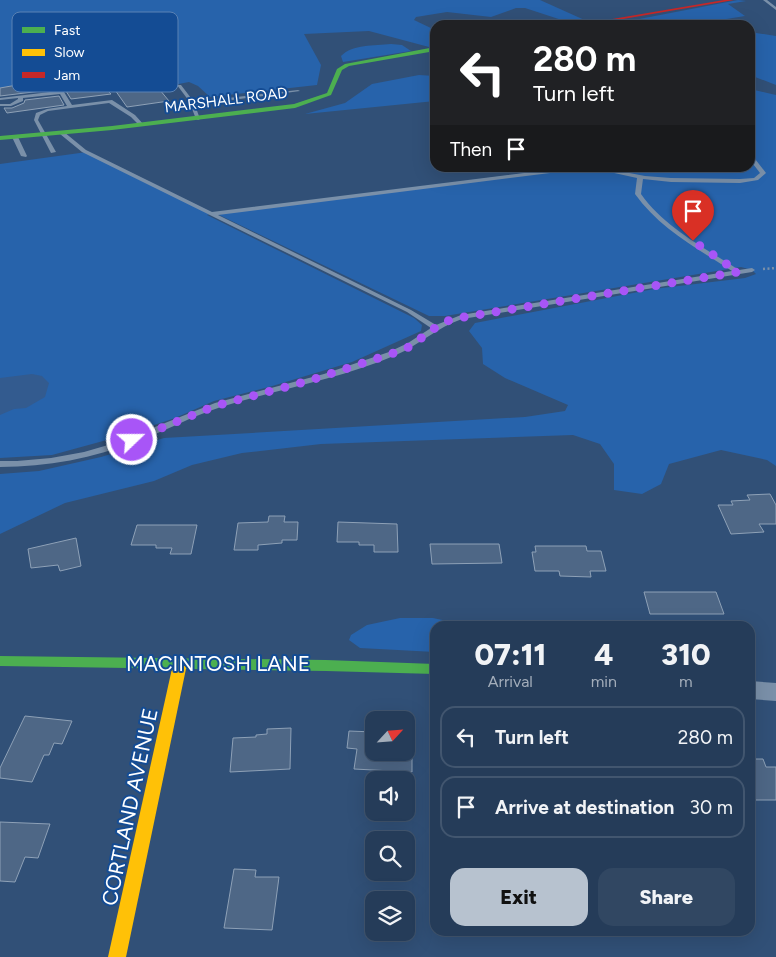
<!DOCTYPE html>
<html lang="en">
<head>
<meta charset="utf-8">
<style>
  body { margin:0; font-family:Figtree,sans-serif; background:#314762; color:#f1f3f6; height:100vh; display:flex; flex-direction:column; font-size:19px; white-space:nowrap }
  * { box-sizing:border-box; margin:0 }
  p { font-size:16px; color:#a3adba }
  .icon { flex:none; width:28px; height:28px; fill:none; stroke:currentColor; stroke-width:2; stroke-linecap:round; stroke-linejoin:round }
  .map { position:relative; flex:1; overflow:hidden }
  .drawer { position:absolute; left:430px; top:621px; width:325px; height:315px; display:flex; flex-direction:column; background:#253c59; border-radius:15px; box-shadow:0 5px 20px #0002,0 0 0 1px #42566f }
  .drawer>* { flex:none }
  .top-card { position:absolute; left:430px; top:20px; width:325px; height:152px; border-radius:15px; box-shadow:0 5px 20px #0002,0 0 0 1px #42566f; background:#202124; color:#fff; overflow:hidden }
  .needle { width:32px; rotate:64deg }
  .tools { position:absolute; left:365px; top:711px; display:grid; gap:10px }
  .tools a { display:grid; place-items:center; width:50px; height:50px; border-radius:10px; background:#253c59; box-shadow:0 5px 20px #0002,0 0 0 1px #42566f; font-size:25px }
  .pin { position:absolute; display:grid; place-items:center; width:42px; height:42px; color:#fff; margin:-51px -21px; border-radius:50% 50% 50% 0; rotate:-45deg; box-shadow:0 0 5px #0007 }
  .pin .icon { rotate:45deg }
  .me { position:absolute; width:55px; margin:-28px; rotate:68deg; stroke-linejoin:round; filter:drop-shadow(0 0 4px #0008) }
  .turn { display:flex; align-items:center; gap:18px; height:105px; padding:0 20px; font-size:22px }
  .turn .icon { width:65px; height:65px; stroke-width:2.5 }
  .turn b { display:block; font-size:35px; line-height:42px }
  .then { display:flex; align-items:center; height:48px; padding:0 20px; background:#0003; gap:10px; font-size:19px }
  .eta { display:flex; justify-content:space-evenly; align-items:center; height:85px; text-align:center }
  .eta b { font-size:30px; font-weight:800; line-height:35px }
  .button { display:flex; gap:10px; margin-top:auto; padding:10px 20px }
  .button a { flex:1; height:58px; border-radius:15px; background:#b7c2cf; color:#111; font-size:20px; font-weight:800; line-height:58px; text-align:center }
  .button a+a { background:#314762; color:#f1f3f6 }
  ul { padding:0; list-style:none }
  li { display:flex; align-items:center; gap:15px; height:62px; margin:0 10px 8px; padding:0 10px; border:2px solid #42566f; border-radius:15px }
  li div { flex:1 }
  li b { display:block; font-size:19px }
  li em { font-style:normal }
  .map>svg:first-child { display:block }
  .green { fill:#2763ab }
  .water { fill:#335b8f }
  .building { fill:#4e6786; stroke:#8ea1b7 }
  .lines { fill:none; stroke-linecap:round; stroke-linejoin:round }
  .path { stroke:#7a90a9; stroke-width:2.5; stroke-dasharray:2 2.5; stroke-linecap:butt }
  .lane { fill:#7a90a9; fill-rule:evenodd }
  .street { fill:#7a90a9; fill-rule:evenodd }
  .fast { fill:#4caf50; fill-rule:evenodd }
  .slow { fill:#ffc107; fill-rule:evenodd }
  .jam { fill:#c62828; fill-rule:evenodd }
  .route { stroke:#a855f7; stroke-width:9; stroke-dasharray:0 16.2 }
  .labels { text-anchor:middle; stroke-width:4; stroke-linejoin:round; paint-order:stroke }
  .far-street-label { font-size:15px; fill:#fff; stroke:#144c94 }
  .near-street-label { font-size:21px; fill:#fff; stroke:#144c94 }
  .key { fill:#144c94; stroke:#5a82b4; stroke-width:1 }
  .key-label { font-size:14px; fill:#fff }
</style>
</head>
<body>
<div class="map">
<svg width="776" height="957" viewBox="0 0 776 957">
  <rect width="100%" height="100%" fill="#315077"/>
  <path class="green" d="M 0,0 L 540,0 L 589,22 L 574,24 L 525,8 L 516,8 L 491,17 L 447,12 L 416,17 L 414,20 L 435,30 L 435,46 L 429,47 L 369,31 L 304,34 L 321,65 L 317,85 L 210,97 L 198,86 L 189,82 L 158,88 L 155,84 L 115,90 L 105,89 L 91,74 L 84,73 L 38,80 L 31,84 L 0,88 Z
    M 738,0 L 746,1 L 728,4 L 745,16 L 714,21 L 715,25 L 641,25 L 634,20 Z
    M 750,32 L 776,36 L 776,85 L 750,75 Z
    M 391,44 L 402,45 L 411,51 L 343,62 L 341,56 C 353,44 374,46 391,44 Z
    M 419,75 L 435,76 L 435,101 L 305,114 L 345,103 L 372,84 Z
    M 750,89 L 776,95 L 776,466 L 767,460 L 721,450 L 669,464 L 661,484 L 642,494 L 614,490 L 614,464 L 600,444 L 573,435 L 321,444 L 242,453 L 192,465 L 154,481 L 65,503 L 0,534 L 0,474 L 39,471 L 101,457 L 164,438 L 525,417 L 565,411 L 568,405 L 505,378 L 483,364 L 482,348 L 469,331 L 475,323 L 654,289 L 745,278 L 756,274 L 752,270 L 741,267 L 445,316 L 429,316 L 215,213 L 540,171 L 538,168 L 750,168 Z
    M 87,152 L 210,214 L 207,215 L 414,318 L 422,325 L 421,331 L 352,362 L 269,387 L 214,401 L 175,418 L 125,435 L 52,455 L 0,458 L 0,164 Z
    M 400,618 L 433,618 L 470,626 L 435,626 L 435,652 L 360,648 L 349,640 L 351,635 L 367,625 Z"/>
  <path class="water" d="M 32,374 L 42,376 L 49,383 L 45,397 L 26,408 L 14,409 L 0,415 L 0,378 Z"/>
  <path class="building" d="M 84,73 L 91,74 L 111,94 L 71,99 L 66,91 L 58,89 L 0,96 L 0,88 Z
    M 155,84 L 169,101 L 127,107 L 115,90 Z
    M 59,96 L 64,105 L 7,113 L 4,108 L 12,108 L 24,103 L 25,100 Z
    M 770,494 L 776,505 L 776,524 L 759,524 L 764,532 L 731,534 L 718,505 L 733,505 L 731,501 L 750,500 L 747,495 Z
    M 269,516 L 285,516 L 284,522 L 298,522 L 297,540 L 282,540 L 282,543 L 258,545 L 258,550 L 234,550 L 238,523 L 268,522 Z
    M 338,522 L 397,524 L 398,552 L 374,552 L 374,545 L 359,545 L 359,542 L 337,542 Z
    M 137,525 L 197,525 L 191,554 L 170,554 L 172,548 L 156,548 L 156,545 L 131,545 Z
    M 76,538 L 81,566 L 60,571 L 58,565 L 31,568 L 28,549 Z
    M 430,544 L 499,544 L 502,563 L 432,564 Z
    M 535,546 L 586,546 L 587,551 L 601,551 L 606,571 L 590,571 L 591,577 L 560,576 L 559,571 L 535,571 L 532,552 L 536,552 Z
    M 644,592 L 716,592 L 724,614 L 650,614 Z
    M 25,716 L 72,721 L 62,744 L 54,743 L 49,755 L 44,755 L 32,782 L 0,778 L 0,768 Z
    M 291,728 L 290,769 L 230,772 L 233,738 L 256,737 L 256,735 L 267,734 L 267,729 Z
    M 349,731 L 374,732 L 374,752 L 412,752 L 412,772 L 354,769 L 357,749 L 347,748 Z
    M 750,759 L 763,759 L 766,767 L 776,767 L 776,800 L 750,800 Z
    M 0,822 L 50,824 L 38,858 L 25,857 L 15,882 L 0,881 Z
    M 234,869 L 256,870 L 255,877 L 279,877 L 272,930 L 224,928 Z"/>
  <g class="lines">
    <path class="path" d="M 763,269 L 776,268"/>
    <path class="lane" d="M 763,0 L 767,0 L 776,7 L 776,10 Z
      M 177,85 L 181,85 L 194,102 L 298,90 L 300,91 L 195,105 L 200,119 L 198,120 L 196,119 L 189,101 Z
      M 58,91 L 64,92 L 72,105 L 112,100 L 135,115 L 144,125 L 140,126 L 131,117 L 109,103 L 48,111 L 40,115 L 38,120 L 56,152 L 51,153 L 34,120 L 36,113 L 47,109 L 67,106 L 60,94 L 23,98 L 23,101 L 11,106 L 0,106 L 0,104 L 10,104 L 18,99 L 18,98 L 0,100 L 0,98 Z
      M 60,132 L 64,132 L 86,150 L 212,212 L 565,168 L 576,168 L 574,170 L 218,215 L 411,310 L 436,325 L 461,315 L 732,271 C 698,249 659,228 635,194 L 637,178 L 596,169 L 596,168 L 603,168 L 645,176 L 671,178 L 740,179 L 754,178 L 760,173 L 750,160 L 750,154 L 752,155 L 766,173 L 758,180 L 740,183 L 671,182 L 643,179 L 641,194 C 665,228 705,248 739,270 L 752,268 L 755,270 L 752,272 L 462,319 C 438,327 419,345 396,355 C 340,379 279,389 221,407 C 192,416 166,431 137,441 C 94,458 47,467 0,467 L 0,461 L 17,461 L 51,458 L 84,452 L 115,443 L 215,403 L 324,374 L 389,352 L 408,343 L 431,328 L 407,312 L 82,152 L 60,134 Z
      M 15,135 L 18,137 L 27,156 L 26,157 L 21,156 L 12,137 Z"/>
    <path class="street" d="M 750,681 L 776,683 L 776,701 L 750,699 Z"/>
    <path class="fast" d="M 435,47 L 435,51 L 349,66 L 342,70 L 331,95 L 295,108 L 112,130 L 0,140 L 0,136 L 112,126 L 294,104 L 327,93 L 337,69 L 345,64 Z
      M 0,656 L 326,660 L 435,664 L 435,674 L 326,671 L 0,666 Z"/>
    <path class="slow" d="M 180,659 L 185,660 L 187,664 L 126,957 L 108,957 L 173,664 L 175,660 Z"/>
    <path class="jam" d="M 724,0 L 734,0 L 588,25 L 577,25 Z"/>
  </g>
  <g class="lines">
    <path class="route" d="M 132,440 L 215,406 L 308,381 L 391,354 L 409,347 L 439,325 L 452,319 L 738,272 L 693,241"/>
  </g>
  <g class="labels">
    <g class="far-street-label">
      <text transform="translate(226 100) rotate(-7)" y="5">MARSHALL ROAD</text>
    </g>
    <g class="near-street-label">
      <text x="218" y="671">MACINTOSH LANE</text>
      <text transform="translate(130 807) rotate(-78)" y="7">CORTLAND AVENUE</text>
    </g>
  </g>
  <rect x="12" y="12" width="166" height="80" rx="8" class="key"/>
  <rect x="22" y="27" width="23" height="6" fill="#4caf50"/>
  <rect x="22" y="49" width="23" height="7" fill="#ffc107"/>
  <rect x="22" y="72" width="23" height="6" fill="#c62828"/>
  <g class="key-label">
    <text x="54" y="35">Fast</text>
    <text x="54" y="57">Slow</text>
    <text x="54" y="80">Jam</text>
  </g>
</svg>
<div class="tools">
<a><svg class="needle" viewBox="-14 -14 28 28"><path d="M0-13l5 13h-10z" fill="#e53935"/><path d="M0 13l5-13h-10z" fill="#a3adba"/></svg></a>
<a><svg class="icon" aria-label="sound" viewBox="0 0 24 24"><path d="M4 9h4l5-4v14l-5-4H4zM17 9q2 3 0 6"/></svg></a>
<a><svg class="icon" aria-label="search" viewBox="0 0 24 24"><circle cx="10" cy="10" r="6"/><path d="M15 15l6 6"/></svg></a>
<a><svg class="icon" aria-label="layers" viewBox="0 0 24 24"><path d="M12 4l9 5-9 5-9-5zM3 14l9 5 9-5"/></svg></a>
</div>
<div class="pin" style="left:693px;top:241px;background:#d93025"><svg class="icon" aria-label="arrive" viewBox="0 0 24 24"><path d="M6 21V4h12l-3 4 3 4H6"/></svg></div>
<svg class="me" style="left:132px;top:440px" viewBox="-20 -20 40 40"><circle r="17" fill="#a855f7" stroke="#fff" stroke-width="3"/><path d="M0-11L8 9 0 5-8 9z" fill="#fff"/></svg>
<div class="top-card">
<div class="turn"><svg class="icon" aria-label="left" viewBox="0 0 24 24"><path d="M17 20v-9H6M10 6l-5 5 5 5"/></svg><div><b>280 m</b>Turn left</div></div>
<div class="then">Then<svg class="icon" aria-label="arrive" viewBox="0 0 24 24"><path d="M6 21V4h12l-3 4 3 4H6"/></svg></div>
</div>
<section class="drawer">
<div class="eta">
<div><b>07:11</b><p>Arrival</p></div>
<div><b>4</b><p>min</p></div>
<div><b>310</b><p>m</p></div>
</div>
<ul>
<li><svg class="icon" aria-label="left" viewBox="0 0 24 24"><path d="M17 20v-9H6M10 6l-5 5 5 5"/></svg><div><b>Turn left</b></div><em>280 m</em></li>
<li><svg class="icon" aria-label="arrive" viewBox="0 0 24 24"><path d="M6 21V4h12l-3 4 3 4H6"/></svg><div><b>Arrive at destination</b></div><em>30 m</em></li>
</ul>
<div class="button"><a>Exit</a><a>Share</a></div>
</section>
</div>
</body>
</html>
